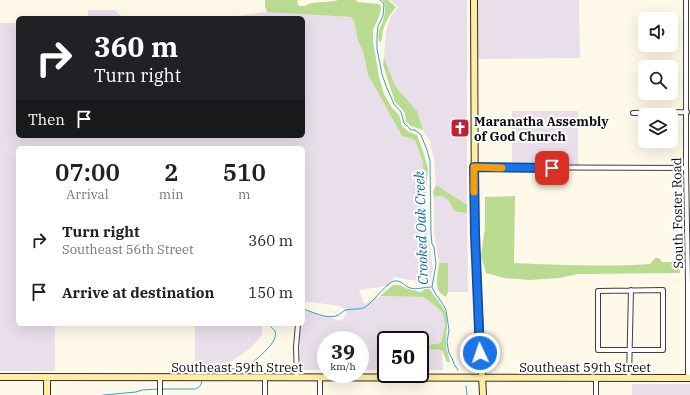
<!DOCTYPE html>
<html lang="en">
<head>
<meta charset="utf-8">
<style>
  body { margin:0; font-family:"IBM Plex Serif",serif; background:#f6f6f6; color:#222; height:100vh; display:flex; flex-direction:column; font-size:15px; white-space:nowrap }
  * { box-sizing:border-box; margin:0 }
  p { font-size:13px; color:#767676 }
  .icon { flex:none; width:22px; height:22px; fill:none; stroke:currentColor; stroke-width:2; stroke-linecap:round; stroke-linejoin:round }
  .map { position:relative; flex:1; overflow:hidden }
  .drawer { position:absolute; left:16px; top:146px; width:289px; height:180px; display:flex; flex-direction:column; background:#fff; border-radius:6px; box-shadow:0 4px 16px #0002 }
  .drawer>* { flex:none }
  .hud { position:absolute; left:16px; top:16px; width:289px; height:122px; border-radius:6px; box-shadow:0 4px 16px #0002; background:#202124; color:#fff; overflow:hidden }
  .fabs { position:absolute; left:638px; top:12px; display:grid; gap:8px }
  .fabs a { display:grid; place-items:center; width:40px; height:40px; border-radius:6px; background:#fff; box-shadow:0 4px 16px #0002; font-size:20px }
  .speed { position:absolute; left:317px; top:331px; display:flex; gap:8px; font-size:20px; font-weight:700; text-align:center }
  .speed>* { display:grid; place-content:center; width:52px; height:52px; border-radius:50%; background:#fff; box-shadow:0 4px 16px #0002; line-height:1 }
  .speed small { font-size:10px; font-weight:400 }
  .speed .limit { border:2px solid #111; border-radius:6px; background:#fff; color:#111 }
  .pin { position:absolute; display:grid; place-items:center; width:34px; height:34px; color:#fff; margin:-17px; border-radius:8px; box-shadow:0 2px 6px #0006 }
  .me { position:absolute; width:44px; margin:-22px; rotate:357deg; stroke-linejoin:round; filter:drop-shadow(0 0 3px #0008) }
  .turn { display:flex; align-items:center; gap:14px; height:84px; padding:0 12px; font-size:18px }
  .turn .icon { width:52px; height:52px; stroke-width:2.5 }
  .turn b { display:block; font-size:28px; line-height:34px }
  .then { display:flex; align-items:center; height:38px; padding:0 12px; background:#0003; gap:8px; font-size:15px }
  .eta { display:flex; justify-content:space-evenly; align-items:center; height:68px; text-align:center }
  .eta b { font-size:24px; font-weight:600; line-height:28px }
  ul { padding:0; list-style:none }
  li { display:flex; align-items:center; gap:12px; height:52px; padding:0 12px }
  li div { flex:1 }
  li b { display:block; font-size:15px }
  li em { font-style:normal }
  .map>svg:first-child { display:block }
  .industrial { fill:#e9dfeb }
  .forest { fill:#badb92 }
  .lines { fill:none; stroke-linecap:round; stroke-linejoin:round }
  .stream { stroke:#32a0d1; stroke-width:1 }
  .street-casing { stroke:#3f3f3f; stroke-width:6 }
  .secondary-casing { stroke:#2e2e2e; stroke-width:8 }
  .street { stroke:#fff; stroke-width:4 }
  .secondary { stroke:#ffeda5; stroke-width:6 }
  .route-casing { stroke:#114b97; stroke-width:10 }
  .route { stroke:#1a73e8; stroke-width:7 }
  .slow { stroke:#f59e0b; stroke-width:7 }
  .labels { text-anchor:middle; stroke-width:4; stroke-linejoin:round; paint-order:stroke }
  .poi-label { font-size:13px; font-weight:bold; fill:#0c0c0c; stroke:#fff; text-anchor:start }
  .street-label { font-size:13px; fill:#0c0c0c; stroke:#fff }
  .water-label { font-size:14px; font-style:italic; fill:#126fa0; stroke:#fff }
</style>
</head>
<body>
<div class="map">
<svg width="690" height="395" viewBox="0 0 690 395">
  <rect width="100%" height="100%" fill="#fff9ea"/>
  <path class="industrial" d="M 390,0 L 467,0 L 467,205 L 436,185 L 434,159 L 430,142 L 423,130 L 417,111 L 395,86 L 384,57 L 386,32 L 390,18 L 398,7 Z
    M 478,0 L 579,0 L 580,58 L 477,59 Z
    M 88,10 L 115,10 L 123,18 L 88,18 Z
    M 267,12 L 351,17 L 354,21 L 358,41 L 363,51 L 368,75 L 402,136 L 415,140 L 423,162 L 424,208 L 433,269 L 428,283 L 394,277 L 389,286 L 359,290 L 364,304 L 380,296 L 423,297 L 437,307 L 442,312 L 445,324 L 441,343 L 420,346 L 420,340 L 386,340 L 386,370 L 360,370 L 360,340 L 326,340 L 326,370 L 300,370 L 300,324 L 303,324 L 303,310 L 342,321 L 347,311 L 340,306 L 303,301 L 303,148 L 18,148 L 18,324 L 55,324 L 55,371 L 0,371 L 0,23 L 18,23 L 18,136 L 303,136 L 303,18 L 177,18 L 229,17 Z
    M 512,111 L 578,111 L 578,165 L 512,165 Z
    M 442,196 L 449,201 L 453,209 L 457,212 L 467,213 L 468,292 L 448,292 L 448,264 L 439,263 L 434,233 L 434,197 Z
    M 195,324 L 262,324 L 262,335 L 251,348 L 223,367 L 195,368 Z
    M 420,349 L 442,350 L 443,370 L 420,370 Z
    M 632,384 L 690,384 L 690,395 L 632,395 Z"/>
  <path class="forest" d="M 265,0 L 298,0 L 297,2 L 299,6 L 305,6 L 311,3 L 335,1 L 338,0 L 356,0 L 357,2 L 379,4 L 381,7 L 380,14 L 373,30 L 373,41 L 379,77 L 384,94 L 392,108 L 399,115 L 402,126 L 409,132 L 417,135 L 423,151 L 428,169 L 424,208 L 423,162 L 415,140 L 402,136 L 368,75 L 363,51 L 358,41 L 354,21 L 351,17 L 267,12 L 265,6 Z
    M 382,0 L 388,0 L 396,7 C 390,14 386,21 383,30 C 382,34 383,38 380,43 C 375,34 382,26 384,17 C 385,13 385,8 385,4 Z
    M 384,57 L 395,86 L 417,111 L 423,130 L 411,126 L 406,121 L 405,114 L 403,110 L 395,102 L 383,65 Z
    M 436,185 L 467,205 L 467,213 L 457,212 L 453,209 L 449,201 L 442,196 L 434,197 L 433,192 Z
    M 515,196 L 514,263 C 559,265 605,267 650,264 L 655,258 L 659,258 L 662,262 L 679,262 L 680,273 L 578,274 L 559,278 L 530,280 L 504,278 L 486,273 L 481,256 L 485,228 L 485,197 Z
    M 439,263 L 448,263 L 448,292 L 446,297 C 432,291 438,275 439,263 Z
    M 393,285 L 399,285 L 408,289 L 421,292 L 425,289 L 430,289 C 434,297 441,303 445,311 C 449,321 446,332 446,343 C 446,349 449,356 450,362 L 447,362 L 442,350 L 420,349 L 420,346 L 441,343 L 445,324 L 442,312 L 437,307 L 423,297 L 380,296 Z"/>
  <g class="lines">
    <path class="stream" d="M 380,0 L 384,4 L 383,16 L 378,26 L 377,36 L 377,49 L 382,74 L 386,86 L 394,104 L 401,112 L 404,123 L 411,130 L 415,130 L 421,135 L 427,150 L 430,161 L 431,234 L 432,244 L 434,247 L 436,264 L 432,287 L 435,293 L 444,306 L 446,310 L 449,330 L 447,342 L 448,348 L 449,353 L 452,358 L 454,364 L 458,370
      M 303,309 C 313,312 326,319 336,316 C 340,315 342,311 346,310 C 354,308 363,311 369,304 C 375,299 387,283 394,281 C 402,280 404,286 410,288 C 417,290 424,287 431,287
      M 206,374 C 215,366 227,371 239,368 C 251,365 260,357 268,348 C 272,344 277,337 275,331 C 273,329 270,326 269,324
      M 466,386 L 467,395
      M 161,389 L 195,389 C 200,387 201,386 202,380
      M 103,395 L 136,392 L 142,390 L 158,389"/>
    <defs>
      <path id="street" d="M 686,0 L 686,168 L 688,283 L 688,378
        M 633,113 L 687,112
        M 474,167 L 686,168
        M 663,290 L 663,350 L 598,350 L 598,291 Z
        M 160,378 L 160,395
        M 265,378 L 265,395
        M 297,378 L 296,347 L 298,324
        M 320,378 L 320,395
        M 596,378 L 596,395
        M 629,378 L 631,290"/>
      <path id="secondary" d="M 474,0 L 475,235 L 483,395
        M 0,377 L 690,378
        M 47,377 L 47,395"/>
    </defs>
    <use href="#street" class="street-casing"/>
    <use href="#secondary" class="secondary-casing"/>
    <use href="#street" class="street"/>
    <use href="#secondary" class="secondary"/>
  </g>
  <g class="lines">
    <defs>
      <path id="route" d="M 480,353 L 475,234 L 474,167 L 552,168"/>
    </defs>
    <use href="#route" class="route-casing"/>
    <use href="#route" class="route"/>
    <path class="slow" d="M 474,192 L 474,167 L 502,168"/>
  </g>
  <defs>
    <symbol id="church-square" viewBox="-11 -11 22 22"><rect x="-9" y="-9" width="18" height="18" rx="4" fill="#bf2036" stroke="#fff"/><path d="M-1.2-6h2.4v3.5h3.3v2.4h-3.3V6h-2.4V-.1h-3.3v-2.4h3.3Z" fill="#fff"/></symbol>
  </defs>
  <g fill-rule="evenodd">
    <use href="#church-square" x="449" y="117" width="22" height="22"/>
  </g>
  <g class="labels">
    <g class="poi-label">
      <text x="474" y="126">Maranatha Assembly<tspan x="474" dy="15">of God Church</tspan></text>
    </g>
    <g class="street-label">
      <text transform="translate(677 213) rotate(-91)" y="5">South Foster Road</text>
      <text x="237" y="372">Southeast 59th Street</text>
      <text x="585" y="372">Southeast 59th Street</text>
    </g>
    <g class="water-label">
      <text transform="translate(421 228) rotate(-92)" y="5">Crooked Oak Creek</text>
    </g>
  </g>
</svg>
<div class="fabs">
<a><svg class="icon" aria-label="sound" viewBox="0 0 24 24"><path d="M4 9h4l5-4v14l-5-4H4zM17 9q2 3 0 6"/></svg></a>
<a><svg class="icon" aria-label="search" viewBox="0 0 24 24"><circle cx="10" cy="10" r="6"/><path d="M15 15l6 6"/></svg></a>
<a><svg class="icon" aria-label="layers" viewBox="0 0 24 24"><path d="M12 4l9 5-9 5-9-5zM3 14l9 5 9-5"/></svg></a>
</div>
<div class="speed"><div>39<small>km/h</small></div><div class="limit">50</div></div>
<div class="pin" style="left:552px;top:168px;background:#d93025"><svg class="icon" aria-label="arrive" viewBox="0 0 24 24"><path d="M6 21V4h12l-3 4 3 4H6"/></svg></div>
<svg class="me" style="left:480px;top:353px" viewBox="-20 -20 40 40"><circle r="17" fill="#1a73e8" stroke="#fff" stroke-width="3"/><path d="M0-11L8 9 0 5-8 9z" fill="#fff"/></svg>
<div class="hud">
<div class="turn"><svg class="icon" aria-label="right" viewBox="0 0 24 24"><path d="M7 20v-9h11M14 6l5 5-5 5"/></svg><div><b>360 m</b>Turn right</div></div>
<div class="then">Then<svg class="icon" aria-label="arrive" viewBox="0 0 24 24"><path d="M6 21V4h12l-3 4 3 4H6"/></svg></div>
</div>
<section class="drawer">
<div class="eta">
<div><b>07:00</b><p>Arrival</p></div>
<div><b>2</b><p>min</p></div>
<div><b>510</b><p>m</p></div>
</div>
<ul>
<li><svg class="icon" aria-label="right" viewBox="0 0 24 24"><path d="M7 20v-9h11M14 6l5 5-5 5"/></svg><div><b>Turn right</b><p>Southeast 56th Street</p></div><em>360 m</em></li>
<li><svg class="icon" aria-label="arrive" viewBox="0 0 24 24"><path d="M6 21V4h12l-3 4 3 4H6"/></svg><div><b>Arrive at destination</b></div><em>150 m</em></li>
</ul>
</section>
</div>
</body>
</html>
